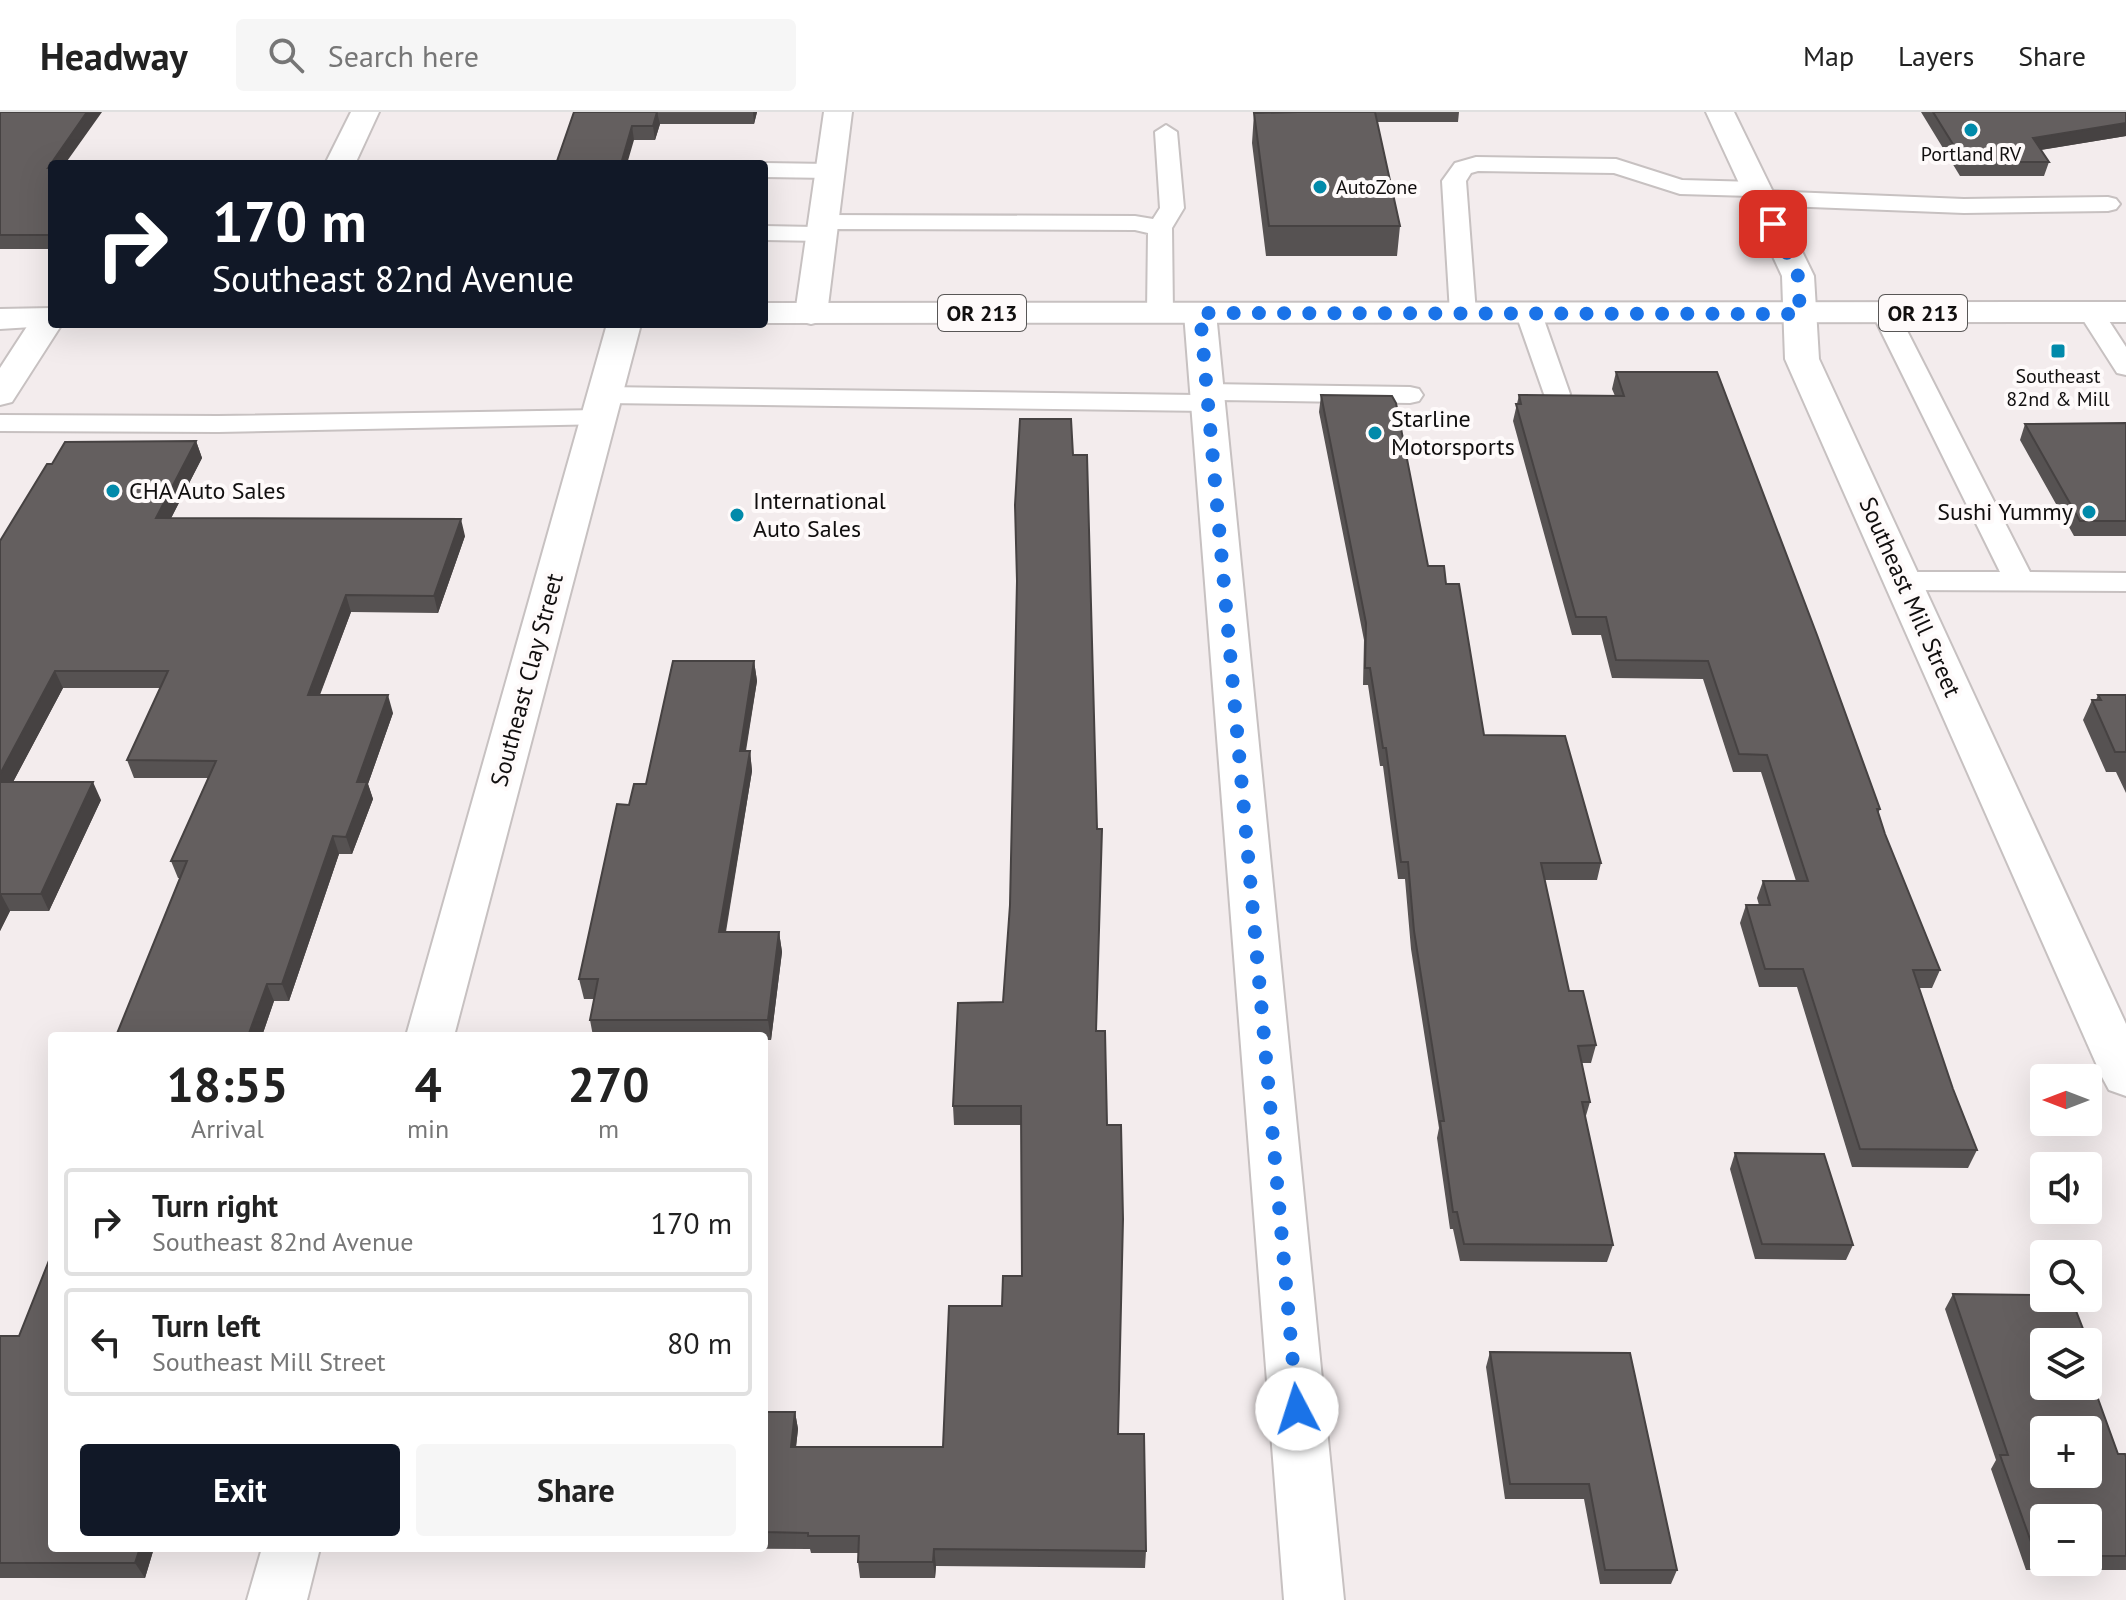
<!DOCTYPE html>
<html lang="en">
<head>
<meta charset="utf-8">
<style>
  body { margin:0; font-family:"PT Sans",sans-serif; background:#f6f6f6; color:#222; height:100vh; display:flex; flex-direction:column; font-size:30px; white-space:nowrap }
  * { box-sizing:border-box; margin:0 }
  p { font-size:26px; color:#767676 }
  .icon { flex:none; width:44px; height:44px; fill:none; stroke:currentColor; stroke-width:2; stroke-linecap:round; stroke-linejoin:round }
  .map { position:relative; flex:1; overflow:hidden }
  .side { position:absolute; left:48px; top:920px; width:720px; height:520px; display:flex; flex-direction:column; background:#fff; border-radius:8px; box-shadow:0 8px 32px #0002 }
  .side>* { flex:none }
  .hud { position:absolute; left:48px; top:48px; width:720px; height:168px; border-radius:8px; box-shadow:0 8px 32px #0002; background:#111827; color:#fff; overflow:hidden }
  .needle { width:52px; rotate:270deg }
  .fabs { position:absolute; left:2030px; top:952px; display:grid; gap:16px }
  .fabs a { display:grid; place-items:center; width:72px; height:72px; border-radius:8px; background:#fff; box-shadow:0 8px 32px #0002; font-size:40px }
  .pin { position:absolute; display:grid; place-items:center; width:68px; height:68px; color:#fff; margin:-34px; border-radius:16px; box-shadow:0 4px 12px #0006 }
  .me { position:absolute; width:88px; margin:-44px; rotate:355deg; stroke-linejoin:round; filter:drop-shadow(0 0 6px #0008) }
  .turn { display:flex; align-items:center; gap:28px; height:168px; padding:0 32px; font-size:36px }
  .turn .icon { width:104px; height:104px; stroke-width:2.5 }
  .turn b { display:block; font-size:56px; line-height:68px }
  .eta { display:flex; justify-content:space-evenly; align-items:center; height:136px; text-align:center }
  .eta b { font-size:48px; font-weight:600; line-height:56px }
  .button { display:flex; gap:16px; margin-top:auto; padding:16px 32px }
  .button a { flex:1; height:92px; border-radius:8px; background:#111827; color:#fff; font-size:32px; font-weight:600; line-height:92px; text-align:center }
  .button a+a { background:#f6f6f6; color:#222 }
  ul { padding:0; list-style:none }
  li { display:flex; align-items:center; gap:24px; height:108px; margin:0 16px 12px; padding:0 16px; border:4px solid #e0e0e0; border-radius:8px }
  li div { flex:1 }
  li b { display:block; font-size:30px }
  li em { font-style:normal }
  header { display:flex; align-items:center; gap:48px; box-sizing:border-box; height:112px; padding:0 40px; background:#fff; border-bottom:2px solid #e0e0e0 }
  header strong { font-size:38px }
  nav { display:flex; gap:44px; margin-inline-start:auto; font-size:28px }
  .search { width:560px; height:72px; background:#f6f6f6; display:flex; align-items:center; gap:20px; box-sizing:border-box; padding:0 28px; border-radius:8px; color:#767676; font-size:30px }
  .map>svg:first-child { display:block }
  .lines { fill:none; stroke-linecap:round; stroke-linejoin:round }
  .lane-casing { stroke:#c7c1c1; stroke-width:4 }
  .street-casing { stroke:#c7c1c1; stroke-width:4 }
  .primary-casing { stroke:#c7c1c1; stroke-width:4 }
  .lane { fill:#fff; fill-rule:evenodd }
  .street { fill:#fff; fill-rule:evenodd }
  .primary { fill:#fff; fill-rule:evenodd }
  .wall { fill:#565252; fill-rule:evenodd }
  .shaded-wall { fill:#464242 }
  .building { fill:#645f5f; stroke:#464242; stroke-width:2; fill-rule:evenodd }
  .route { stroke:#1a73e8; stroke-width:14; stroke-dasharray:0 25.2 }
  .poi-dot { fill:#018aaa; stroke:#fefafa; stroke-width:3 }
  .labels { text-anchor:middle; stroke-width:8; stroke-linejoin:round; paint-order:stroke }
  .far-poi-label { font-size:20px; fill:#110f0f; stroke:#fefafa }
  .shield { fill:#fefafa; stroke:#585656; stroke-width:2 }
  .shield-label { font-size:22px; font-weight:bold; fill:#110f0f }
  .poi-label { font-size:24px; fill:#110f0f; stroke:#fefafa; text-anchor:start }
  .street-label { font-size:24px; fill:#110f0f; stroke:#fefafa }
</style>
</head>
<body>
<header>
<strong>Headway</strong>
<div class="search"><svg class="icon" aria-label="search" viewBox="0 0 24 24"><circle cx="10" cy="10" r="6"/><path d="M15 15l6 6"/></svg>Search here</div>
<nav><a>Map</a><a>Layers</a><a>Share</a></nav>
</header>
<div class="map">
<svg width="2126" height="1488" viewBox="0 0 2126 1488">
  <rect width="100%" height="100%" fill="#f3eced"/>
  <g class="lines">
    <defs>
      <path id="lane" d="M 1166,13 L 1177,20 L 1184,96 L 1172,116 L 1173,201 L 1169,206 L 1151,206 L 1147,201 L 1148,121 L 1135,118 L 831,117 L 834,122 L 831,127 L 822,129 L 764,128 L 764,114 L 814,115 L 811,110 L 815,105 L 823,103 L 1135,104 L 1153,107 L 1160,96 L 1155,20 Z
        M 1476,45 L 1616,47 L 1682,68 L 1756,70 L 1764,72 L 1766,79 L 1964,87 L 2108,85 L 2116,87 L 2120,92 L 2116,97 L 2108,99 L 1964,101 L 1761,93 L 1753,91 L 1751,84 L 1680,82 L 1614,61 L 1478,59 L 1471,61 L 1466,69 L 1476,201 L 1472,206 L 1454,206 L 1450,201 L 1442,69 L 1455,51 Z
        M 764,51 L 830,52 L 838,54 L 842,59 L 838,64 L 830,66 L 764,65 L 764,52 L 760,52 Z
        M 2091,192 L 2100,195 L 2126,235 L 2126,263 L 2117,261 L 2078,200 L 2082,195 Z
        M 1885,193 L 1894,196 L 1898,201 L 2030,460 L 2126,461 L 2126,479 L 1903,478 L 1893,475 L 1888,469 L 1893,463 L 1903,460 L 2000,460 L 1872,201 L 1876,196 Z
        M 1529,194 L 1538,197 L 1542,202 L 1570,282 L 1566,288 L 1548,288 L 1544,282 L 1516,202 L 1520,197 Z
        M 1207,272 L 1410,275 L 1419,277 L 1423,283 L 1419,289 L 1410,291 L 1219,288 L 1221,291 L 1217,297 L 1208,299 L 605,291 L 596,289 L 592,283 L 596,277 L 605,275 L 1196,283 L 1194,280 L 1198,274 Z
        M 599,298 L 609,300 L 613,306 L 609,312 L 218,320 L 0,319 L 0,303 L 218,304 Z"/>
      <path id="street" d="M 351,0 L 379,0 L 355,52 L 325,52 Z
        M 824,0 L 852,0 L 827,202 L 823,209 L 811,212 L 799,209 L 795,202 Z
        M 1706,0 L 1734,0 L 1814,164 L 1819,247 L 2126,912 L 2126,984 L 2109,978 L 2102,965 L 1785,247 L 1782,164 Z
        M 1200,191 L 1212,194 L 1216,201 L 1344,1488 L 1284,1488 L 1184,201 L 1188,194 Z
        M 52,197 L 52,212 L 62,212 L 12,290 L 0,293 L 0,256 L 37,199 Z
        M 607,212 L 641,212 L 454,924 L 406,924 Z
        M 262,1436 L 320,1436 L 307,1488 L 247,1488 Z"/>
      <path id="primary" d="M 2126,190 L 2126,210 L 764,211 L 764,191 Z
        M 52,196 L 52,212 L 64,213 L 0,217 L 0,197 Z"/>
    </defs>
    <use href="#lane" class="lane-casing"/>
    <use href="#street" class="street-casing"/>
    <use href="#primary" class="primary-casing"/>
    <use href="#lane" class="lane"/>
    <use href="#street" class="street"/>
    <use href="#primary" class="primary"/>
  </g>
  <path class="wall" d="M 0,0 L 52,52 L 52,137 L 0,137 Z
    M 574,0 L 757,0 L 754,12 L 660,12 L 655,28 L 634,28 Z
    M 1291,0 L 1459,0 L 1458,10 L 1377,10 L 1400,114 L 1397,144 L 1266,144 L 1252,31 L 1254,1 Z
    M 1921,0 L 2126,0 L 2126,24 L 2041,38 L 2049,50 L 2044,64 L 1960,64 Z
    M 1616,260 L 1880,697 L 1878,702 L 1885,722 L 1940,858 L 1932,876 L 1919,876 L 1953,977 L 1977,1038 L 1968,1056 L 1852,1055 L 1797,875 L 1759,875 L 1740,811 L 1746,793 L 1759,793 L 1757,786 L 1763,769 L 1796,769 L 1761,660 L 1733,660 L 1703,567 L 1612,566 L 1601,523 L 1572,523 L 1513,309 L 1519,283 L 1615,284 L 1612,277 Z
    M 1321,283 L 1428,454 L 1446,472 L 1484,623 L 1601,751 L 1597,768 L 1544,768 L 1569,879 L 1596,933 L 1591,951 L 1582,951 L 1590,990 L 1585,1007 L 1613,1133 L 1607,1150 L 1460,1149 L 1453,1117 L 1450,1117 L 1437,1026 L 1439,1016 L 1411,837 L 1405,767 L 1398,767 L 1383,654 L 1380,654 L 1368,573 L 1363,573 L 1364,528 L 1319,300 Z
    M 2126,311 L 2126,424 L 2074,424 L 2020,328 L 2025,312 Z
    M 196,329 L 202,346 L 171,406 L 465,424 L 438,501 L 351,500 L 320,583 L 393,601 L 368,672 L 373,687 L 352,742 L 339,742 L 289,889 L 274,889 L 262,924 L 116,924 L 180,766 L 178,766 L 171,749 L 208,666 L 134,666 L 127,648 L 160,576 L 63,576 L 13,670 L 101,688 L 49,799 L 10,799 L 0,819 L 0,429 L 52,352 Z
    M 754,549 L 757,569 L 746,639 L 750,639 L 752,659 L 726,820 L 779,820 L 782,840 L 771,928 L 764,928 L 764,924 L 593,924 L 590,908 L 594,887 L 584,887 L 579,867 L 629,693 Z
    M 2098,583 L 2126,583 L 2126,681 L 2116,660 L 2106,660 L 2083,608 L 2092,588 L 2096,588 Z
    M 1096,919 L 1107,1013 L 1118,1322 L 1146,1439 L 1145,1456 L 936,1454 L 935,1466 L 860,1466 L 858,1450 L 858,1441 L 811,1441 L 810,1437 L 462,1436 L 764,1436 L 764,1300 L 795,1300 L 798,1317 L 796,1335 L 943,1335 L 1002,1194 L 1022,1164 L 1021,1013 L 954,1013 L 953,994 Z
    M 1735,1041 L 1853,1133 L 1846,1148 L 1755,1147 L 1730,1057 Z
    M 1953,1182 L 2044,1183 L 2044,1186 L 2071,1186 L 2092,1240 L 2088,1246 L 2088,1230 L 2044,1230 L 2044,1274 L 2088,1274 L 2088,1259 L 2118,1342 L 2125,1342 L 2126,1345 L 2126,1458 L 2026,1458 L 1991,1357 L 1996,1348 L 1945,1197 ZM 2044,1318 L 2088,1318 L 2088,1362 L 2044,1362 ZM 2044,1406 L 2088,1406 L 2088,1450 L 2044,1450 Z
    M 0,1224 L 19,1224 L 52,1436 L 154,1436 L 145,1466 L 0,1466 Z
    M 1490,1240 L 1677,1458 L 1671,1472 L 1600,1472 L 1584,1387 L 1505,1387 L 1486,1255 Z"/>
  <path class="shaded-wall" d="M 87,0 L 102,0 L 65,52 L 52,52 L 52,68 L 48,56 Z
    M 657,0 L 660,12 L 655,28 L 653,14 Z
    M 753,0 L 757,0 L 754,12 Z
    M 2126,11 L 2126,24 L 2028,40 L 2033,26 Z
    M 632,14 L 634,28 L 627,52 L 621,52 Z
    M 196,329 L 202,346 L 163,422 L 156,406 Z
    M 461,407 L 465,424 L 438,501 L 434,484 Z
    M 346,483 L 351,500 L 313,600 L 308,583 Z
    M 754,549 L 757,569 L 742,659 L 740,639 Z
    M 55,559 L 63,576 L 4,687 L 0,679 L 0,662 Z
    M 388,583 L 393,601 L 368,672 L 373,687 L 352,742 L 346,725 L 357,670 Z
    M 750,639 L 752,659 L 722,840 L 719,820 Z
    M 93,670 L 101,688 L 49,799 L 41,782 Z
    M 333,724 L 339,742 L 289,889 L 282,872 Z
    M 1,782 L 10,799 L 0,819 L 0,784 Z
    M 779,820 L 782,840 L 771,928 L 768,908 Z
    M 267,872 L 274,889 L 262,924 L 248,924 Z
    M 795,1300 L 798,1317 L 794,1352 L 791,1335 Z
    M 140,1436 L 154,1436 L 145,1466 L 135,1451 Z
    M 934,1437 L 936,1454 L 935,1466 L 933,1450 Z"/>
  <path class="building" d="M 0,0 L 87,0 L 48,56 L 52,56 L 52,123 L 0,123 Z
    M 574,0 L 657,0 L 653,14 L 632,14 L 621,52 L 556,52 Z
    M 1298,0 L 1375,0 L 1400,114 L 1269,114 L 1254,1 Z
    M 1933,0 L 2126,0 L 2126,11 L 2033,26 L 2049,50 L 1964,50 Z
    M 1616,260 L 1717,260 L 1817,523 L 1880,697 L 1877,697 L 1885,722 L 1940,858 L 1913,858 L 1953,977 L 1977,1038 L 1860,1037 L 1803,857 L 1765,857 L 1746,793 L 1770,793 L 1763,769 L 1808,769 L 1767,643 L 1739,642 L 1708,549 L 1616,548 L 1606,505 L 1576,505 L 1516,292 L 1521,292 L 1519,283 L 1624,284 Z
    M 1321,283 L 1392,284 L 1396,291 L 1428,454 L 1444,454 L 1446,472 L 1459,472 L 1484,623 L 1565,624 L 1601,751 L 1541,751 L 1569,879 L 1583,879 L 1596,933 L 1578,934 L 1590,990 L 1582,990 L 1613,1133 L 1464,1132 L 1457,1100 L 1453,1100 L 1440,1009 L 1444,1009 L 1414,819 L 1408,750 L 1401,750 L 1386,636 L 1383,636 L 1370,556 L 1365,556 L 1366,511 Z
    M 1020,307 L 1071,307 L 1073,343 L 1087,343 L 1097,717 L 1102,717 L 1096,919 L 1105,919 L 1107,1013 L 1121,1013 L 1123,1107 L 1118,1322 L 1144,1322 L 1146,1439 L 934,1437 L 933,1450 L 858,1450 L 859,1424 L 808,1424 L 808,1421 L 764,1420 L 764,1300 L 795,1300 L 791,1335 L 943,1335 L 949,1194 L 1002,1194 L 1003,1164 L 1022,1164 L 1021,994 L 953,994 L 958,891 L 1003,890 L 1010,793 L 1017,469 L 1015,393 Z
    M 2126,311 L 2126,409 L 2080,409 L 2025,312 Z
    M 196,329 L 156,406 L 461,407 L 434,484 L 346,483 L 308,583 L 388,583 L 357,670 L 367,670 L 346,725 L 333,724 L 282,872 L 267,872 L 248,924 L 116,924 L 187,749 L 171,749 L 216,649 L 127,648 L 168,559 L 55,559 L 0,662 L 0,429 L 47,352 L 52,352 L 65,330 Z
    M 673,549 L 754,549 L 740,639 L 750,639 L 719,820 L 779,820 L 768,908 L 590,908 L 598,867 L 579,867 L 617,692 L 629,693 L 634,672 L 646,672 Z
    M 2098,583 L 2126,583 L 2126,640 L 2115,640 L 2092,588 L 2101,588 Z
    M 0,670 L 93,670 L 41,782 L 1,782 L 0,784 Z
    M 1735,1041 L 1824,1042 L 1853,1133 L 1762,1132 Z
    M 52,1141 L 52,1436 L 140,1436 L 135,1451 L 0,1451 L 0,1224 L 19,1224 Z
    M 1953,1182 L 2044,1183 L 2044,1186 L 2071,1186 L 2092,1240 L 2088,1240 L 2088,1230 L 2044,1230 L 2044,1274 L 2088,1274 L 2088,1259 L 2118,1342 L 2125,1342 L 2126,1345 L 2126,1444 L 2088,1444 L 2088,1406 L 2044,1406 L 2044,1444 L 2036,1444 L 2000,1343 L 2008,1343 ZM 2044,1318 L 2088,1318 L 2088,1362 L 2044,1362 Z
    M 1490,1240 L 1630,1241 L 1677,1458 L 1605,1458 L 1589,1372 L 1510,1372 Z"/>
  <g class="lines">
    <path class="route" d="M 1297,1297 L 1200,201 L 1800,202 L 1798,164 L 1773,112"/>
  </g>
  <g class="poi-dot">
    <circle cx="1971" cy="18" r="8"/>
    <circle cx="1320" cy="75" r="8"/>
    <rect x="2050" y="231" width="16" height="16" rx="4"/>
    <circle cx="1375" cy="321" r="8"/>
    <circle cx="113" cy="379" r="8"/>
    <circle cx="2089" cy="400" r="8"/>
    <circle cx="737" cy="403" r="8"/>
  </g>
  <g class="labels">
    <g class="far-poi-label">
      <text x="1971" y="49">Portland RV</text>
      <text x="1336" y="82" text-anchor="start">AutoZone</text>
      <text x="2058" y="271">Southeast<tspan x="2058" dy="23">82nd &amp; Mill</tspan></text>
    </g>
    <g class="shield">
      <rect x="938" y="183" width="88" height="36" rx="6"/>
      <rect x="1879" y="183" width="88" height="36" rx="6"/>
    </g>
    <g class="shield-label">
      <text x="982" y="209">OR 213</text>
      <text x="1923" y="209">OR 213</text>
    </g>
    <g class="poi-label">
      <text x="1391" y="315">Starline<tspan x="1391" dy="28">Motorsports</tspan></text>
      <text x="129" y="387">CHA Auto Sales</text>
      <text x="753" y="397">International<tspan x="753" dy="28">Auto Sales</tspan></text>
      <text x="2073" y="408" text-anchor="end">Sushi Yummy</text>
    </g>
    <g class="street-label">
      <text transform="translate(1910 485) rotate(66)" y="8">Southeast Mill Street</text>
      <text transform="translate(527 568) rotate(-75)" y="8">Southeast Clay Street</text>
    </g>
  </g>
</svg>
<div class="fabs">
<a><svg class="needle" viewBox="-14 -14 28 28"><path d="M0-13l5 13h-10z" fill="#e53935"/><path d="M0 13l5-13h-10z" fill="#767676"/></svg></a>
<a><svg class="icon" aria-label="sound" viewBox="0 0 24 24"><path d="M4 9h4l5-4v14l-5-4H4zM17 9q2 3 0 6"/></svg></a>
<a><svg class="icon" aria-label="search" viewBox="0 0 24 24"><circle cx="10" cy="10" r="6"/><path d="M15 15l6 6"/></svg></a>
<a><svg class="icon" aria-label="layers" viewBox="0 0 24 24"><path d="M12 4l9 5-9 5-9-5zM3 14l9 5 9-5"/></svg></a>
<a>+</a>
<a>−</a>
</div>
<div class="pin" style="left:1773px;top:112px;background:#d93025"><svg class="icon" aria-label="arrive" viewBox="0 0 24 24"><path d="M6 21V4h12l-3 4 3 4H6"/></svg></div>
<svg class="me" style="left:1297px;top:1297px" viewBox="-20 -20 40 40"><circle r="19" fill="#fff"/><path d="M0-13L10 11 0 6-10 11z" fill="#1a73e8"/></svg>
<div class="hud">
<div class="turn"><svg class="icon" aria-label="right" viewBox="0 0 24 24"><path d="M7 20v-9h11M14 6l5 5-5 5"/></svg><div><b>170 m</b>Southeast 82nd Avenue</div></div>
</div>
<section class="side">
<div class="eta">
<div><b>18:55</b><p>Arrival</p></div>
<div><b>4</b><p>min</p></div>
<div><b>270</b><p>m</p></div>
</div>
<ul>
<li><svg class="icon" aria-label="right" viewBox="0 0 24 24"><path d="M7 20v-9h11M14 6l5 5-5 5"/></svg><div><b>Turn right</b><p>Southeast 82nd Avenue</p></div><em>170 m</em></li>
<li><svg class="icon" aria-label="left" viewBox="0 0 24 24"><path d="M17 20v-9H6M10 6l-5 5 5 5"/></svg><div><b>Turn left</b><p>Southeast Mill Street</p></div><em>80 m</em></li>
</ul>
<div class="button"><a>Exit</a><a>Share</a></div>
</section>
</div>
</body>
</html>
